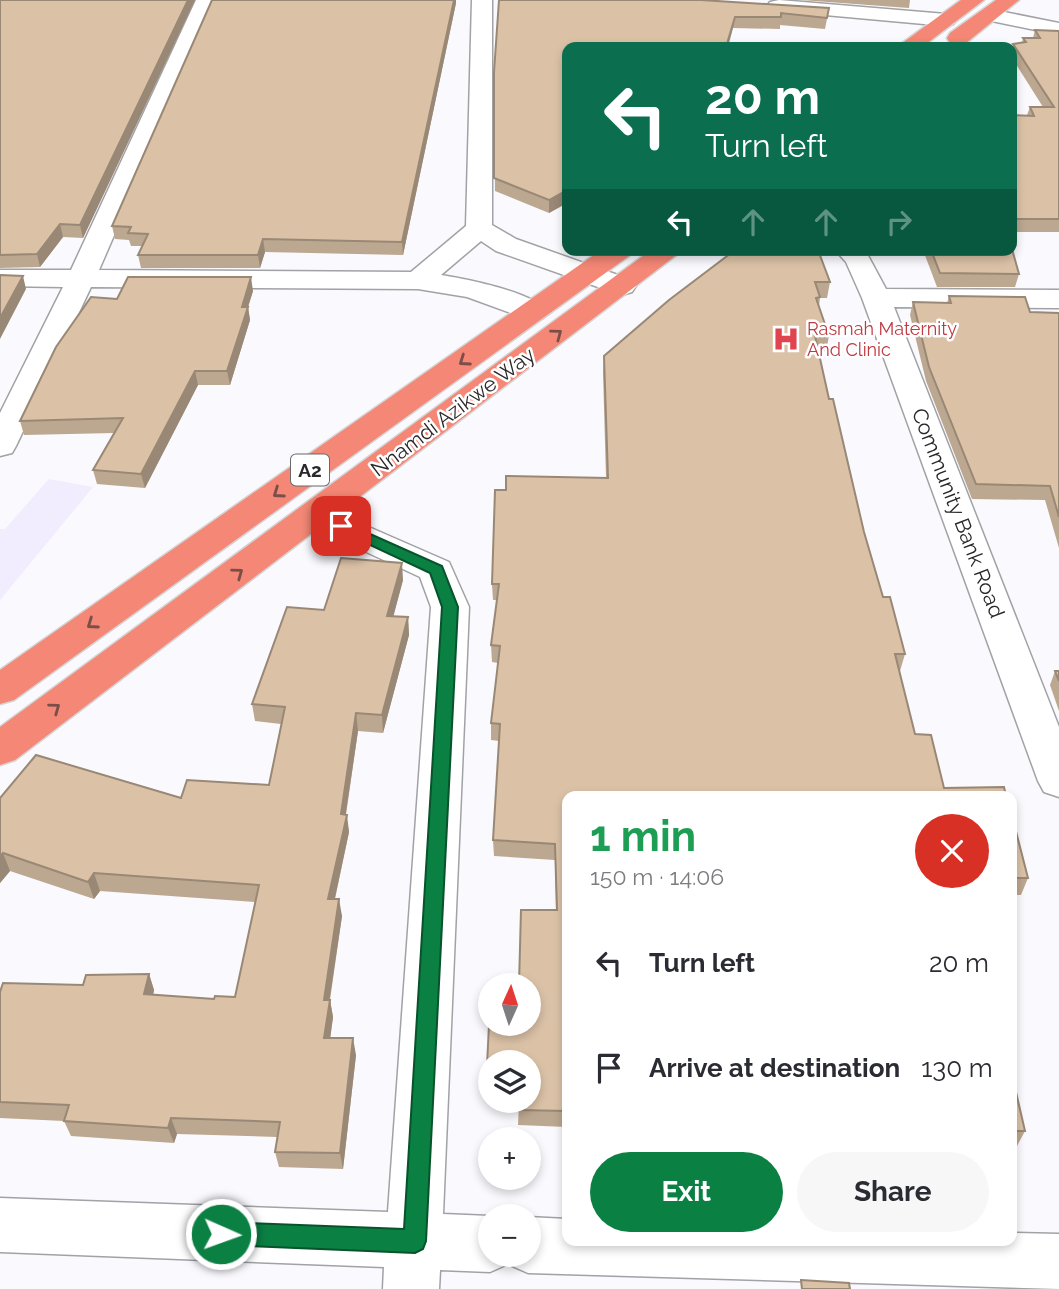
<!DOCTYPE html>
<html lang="en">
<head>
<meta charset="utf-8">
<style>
  body { margin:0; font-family:Raleway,sans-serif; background:#f7f7f7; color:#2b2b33; height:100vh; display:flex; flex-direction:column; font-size:26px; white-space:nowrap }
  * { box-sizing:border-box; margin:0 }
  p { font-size:23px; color:#7c7c81 }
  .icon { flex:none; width:38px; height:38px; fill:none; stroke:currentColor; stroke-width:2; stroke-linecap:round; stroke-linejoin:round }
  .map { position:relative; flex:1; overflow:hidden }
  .panel { position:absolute; left:562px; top:791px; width:455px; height:455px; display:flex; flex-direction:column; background:#fff; border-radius:14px; box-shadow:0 4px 10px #0003 }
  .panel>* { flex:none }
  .banner { position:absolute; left:562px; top:42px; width:455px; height:214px; border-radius:14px; box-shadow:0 4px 10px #0003; background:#0b6e4f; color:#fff; overflow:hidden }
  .needle { width:46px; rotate:3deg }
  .buttons { position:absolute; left:478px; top:973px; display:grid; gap:14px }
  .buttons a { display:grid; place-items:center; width:63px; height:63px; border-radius:50%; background:#fff; box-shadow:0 4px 10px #0003; font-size:35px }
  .pin { position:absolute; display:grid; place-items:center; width:60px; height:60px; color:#fff; margin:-30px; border-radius:14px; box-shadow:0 4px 10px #0006 }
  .me { position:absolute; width:77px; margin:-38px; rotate:92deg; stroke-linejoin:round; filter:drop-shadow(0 0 5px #0008) }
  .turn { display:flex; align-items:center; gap:24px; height:147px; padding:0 28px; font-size:32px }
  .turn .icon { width:91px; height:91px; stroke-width:2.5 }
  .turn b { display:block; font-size:49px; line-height:60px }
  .lanes { display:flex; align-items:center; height:66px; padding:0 28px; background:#0003; justify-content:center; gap:35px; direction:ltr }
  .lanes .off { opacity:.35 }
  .round { display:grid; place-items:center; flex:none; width:74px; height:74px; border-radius:37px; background:#f7f7f7 }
  .headline { display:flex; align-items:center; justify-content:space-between; height:119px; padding:0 28px }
  h1 { font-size:42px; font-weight:700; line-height:52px; color:#1e9e55 }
  .primary-button { display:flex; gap:14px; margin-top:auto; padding:14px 28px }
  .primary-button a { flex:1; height:80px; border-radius:42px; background:#0b8043; color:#fff; font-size:28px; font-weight:700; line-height:80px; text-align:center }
  .primary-button a+a { background:#f7f7f7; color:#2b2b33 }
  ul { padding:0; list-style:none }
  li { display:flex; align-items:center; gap:21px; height:105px; padding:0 28px }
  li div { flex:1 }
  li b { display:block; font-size:26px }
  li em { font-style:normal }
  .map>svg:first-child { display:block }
  .industrial { fill:#f2edfe }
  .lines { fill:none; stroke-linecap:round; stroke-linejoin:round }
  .minor-casing { stroke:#a1a2a6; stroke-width:3 }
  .highway-casing { stroke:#d4d4d5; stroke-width:3 }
  .minor { fill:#fff; fill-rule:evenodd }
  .highway { fill:#f48775; fill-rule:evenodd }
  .wall { fill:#bca790 }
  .shaded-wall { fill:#998875 }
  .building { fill:#dbc2a7; stroke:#998875; stroke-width:2 }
  .oneway { stroke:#7a4f49 }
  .route { fill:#0b8043; stroke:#07532c; stroke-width:2 }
  .labels { text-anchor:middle; stroke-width:5; stroke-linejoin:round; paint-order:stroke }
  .far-health-label { font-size:18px; fill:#be3a42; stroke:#fff; text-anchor:start }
  .shield { fill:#fff; stroke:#69696b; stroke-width:2 }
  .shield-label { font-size:19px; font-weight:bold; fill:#29292b }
  .street-label { font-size:21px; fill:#29292b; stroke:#fff }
</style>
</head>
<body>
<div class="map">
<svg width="1059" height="1289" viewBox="0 0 1059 1289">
  <rect width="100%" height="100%" fill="#f9f9fe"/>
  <path class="industrial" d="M 49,479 L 93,487 L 0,600 L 0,529 L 5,529 Z"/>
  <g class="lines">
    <defs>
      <path id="minor" d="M 196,0 L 216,0 L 99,270 L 411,272 L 466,226 L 472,0 L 492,0 L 492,225 L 516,239 L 632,280 L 636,286 L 632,292 L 622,295 L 612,292 L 496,251 L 481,241 L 441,275 C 466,279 534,292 548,312 L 543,318 L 533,321 L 467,297 L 418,289 L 91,287 L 16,446 L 12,453 L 0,456 L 0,413 L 63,287 L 0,286 L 0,270 L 71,270 Z
        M 779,0 L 946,14 L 953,16 L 956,20 L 953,24 L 946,26 L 770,10 L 767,6 L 770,2 Z
        M 989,9 L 1059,23 L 1059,35 L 982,19 L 979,15 L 982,11 Z
        M 835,250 L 865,250 L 886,289 L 1059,290 L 1059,308 L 894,307 L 1059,727 L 1059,797 L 1044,792 L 1038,781 L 862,298 L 846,262 Z
        M 316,504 L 449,562 L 469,607 L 443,1214 L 490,1216 L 490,1255 L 528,1255 L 528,1217 L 567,1219 L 567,1241 L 1012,1241 L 1012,1233 L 1059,1234 L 1059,1289 L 528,1273 L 508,1264 L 490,1272 L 440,1270 L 439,1289 L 383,1289 L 384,1267 L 0,1252 L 0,1198 L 388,1212 L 431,607 L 420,577 L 304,523 L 299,515 L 304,507 Z"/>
      <path id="highway" d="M 961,0 L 984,0 L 922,47 L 897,47 Z
        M 996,0 L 1019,0 L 966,43 L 950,43 L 947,38 L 950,33 Z
        M 601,250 L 633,250 L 629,256 L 14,700 L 0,704 L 0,670 Z
        M 651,250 L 683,250 L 15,760 L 0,765 L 0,727 Z"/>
    </defs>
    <use href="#minor" class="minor-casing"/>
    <use href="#highway" class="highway-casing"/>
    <use href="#minor" class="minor"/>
    <use href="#highway" class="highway"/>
  </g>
  <path class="wall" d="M 0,0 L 195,0 L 83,238 L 63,237 L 40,267 L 0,268 Z
    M 499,0 L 829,8 L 825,29 L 780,25 L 780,29 L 733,28 L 567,47 L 567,203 L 549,213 L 495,191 L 494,72 Z
    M 801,0 L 910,0 L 909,8 Z
    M 456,3 L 403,255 L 265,252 L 260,268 L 141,268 L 138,255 L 142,246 L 131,246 L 129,240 L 115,239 L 112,226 Z
    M 1035,30 L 1059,31 L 1059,232 L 1012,232 L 1012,115 L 1027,115 L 1030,107 L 1043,107 L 1012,58 L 1012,52 L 1013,44 L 1022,43 L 1023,38 L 1033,38 Z
    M 735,250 L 830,282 L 827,298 L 820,298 L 819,306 L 829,336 L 826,351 L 819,352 L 829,399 L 864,532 L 883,597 L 905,654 L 900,671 L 567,796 L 567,1127 L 518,1125 L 519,1101 L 528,1062 L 490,1062 L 490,1081 L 487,1080 L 487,1065 L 528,1024 L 556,910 L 555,860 L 494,856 L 493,840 L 499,741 L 491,740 L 491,723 L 498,663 L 492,662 L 491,645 L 497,600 L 493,600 L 492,584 L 506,490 L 606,478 L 603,372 L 604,356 Z
    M 923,250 L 1012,250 L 1019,274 L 1015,287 L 937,287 Z
    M 253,291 L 248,307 L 250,320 L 230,385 L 198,385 L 145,488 L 97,484 L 93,470 L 114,433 L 24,435 L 20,421 L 117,299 Z
    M 949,296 L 1030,312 L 1059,313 L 1059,548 L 1045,500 L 972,499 L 926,381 L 910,315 L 913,302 L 947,303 Z
    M 403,580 L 393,616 L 408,617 L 409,635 L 383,733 L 358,731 L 346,815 L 349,832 L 335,899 L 342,916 L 330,1000 L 333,1017 L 330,1038 L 356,1055 L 343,1169 L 279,1167 L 275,1152 L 277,1137 L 177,1134 L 174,1143 L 71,1136 L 64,1121 L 0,1118 L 0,992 L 83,985 L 149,974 L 154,990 L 153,995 L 214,999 L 235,997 L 255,902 L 100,891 L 94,899 L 10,871 L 0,883 L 0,798 L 181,798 L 269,785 L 281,724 L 255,721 L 252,704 L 324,610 Z
    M 1055,671 L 1059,671 L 1059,711 L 1050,685 Z
    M 1012,816 L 1028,878 L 1021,895 L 1012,895 Z
    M 1012,1075 L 1025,1131 L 1017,1146 L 1012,1146 Z"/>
  <path class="shaded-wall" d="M 188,0 L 195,0 L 83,238 L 80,225 Z
    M 454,0 L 456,0 L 456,3 L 403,255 L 402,242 Z
    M 735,17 L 733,28 L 728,47 L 726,47 Z
    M 567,190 L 567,203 L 549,213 L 549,200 Z
    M 60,224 L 63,237 L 40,267 L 37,254 Z
    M 263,239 L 265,252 L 260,268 L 258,255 Z
    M 23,276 L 26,289 L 0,339 L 0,318 Z
    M 251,277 L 253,291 L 248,307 L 250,320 L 230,385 L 227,371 L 242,307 Z
    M 195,371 L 198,385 L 145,488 L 141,474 Z
    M 402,563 L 403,580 L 389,633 L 387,616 Z
    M 408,617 L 409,635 L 383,733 L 382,715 Z
    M 356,713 L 358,731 L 344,825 L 347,815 L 349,832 L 331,916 L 328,899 Z
    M 3,853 L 10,871 L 0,883 L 0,857 Z
    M 94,873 L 100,891 L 94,899 L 88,882 Z
    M 339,899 L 342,916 L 327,1016 L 324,1000 Z
    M 149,974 L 154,990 L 150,1011 L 144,994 Z
    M 330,1000 L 333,1017 L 328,1055 L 324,1038 Z
    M 353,1038 L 356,1055 L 343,1169 L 340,1153 Z
    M 171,1118 L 177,1134 L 174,1143 L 168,1128 Z"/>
  <path class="building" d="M 0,0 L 188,0 L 80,225 L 60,224 L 37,254 L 0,255 Z
    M 212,0 L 454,0 L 402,242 L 263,239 L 258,255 L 138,255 L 148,234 L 128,233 L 131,227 L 112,226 Z
    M 499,0 L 701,0 L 829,8 L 827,18 L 781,13 L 781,17 L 735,17 L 726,47 L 567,47 L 567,190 L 549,200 L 494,178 L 494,72 Z
    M 1035,30 L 1059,31 L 1059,219 L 1012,219 L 1012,115 L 1034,116 L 1030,107 L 1054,107 L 1013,44 L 1026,42 L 1023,38 L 1040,38 Z
    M 1012,249 L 1019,274 L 940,273 L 931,250 L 1012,250 Z
    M 735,250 L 818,250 L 830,282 L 815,282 L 820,297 L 816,298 L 829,336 L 815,336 L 829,399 L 833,399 L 864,532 L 883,597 L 890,597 L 905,654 L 895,654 L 915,734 L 931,735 L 944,788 L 1004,787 L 1006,796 L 567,796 L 567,1111 L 518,1110 L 519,1101 L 528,1101 L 528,1062 L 490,1062 L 490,1065 L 487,1065 L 490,1005 L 490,1024 L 528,1024 L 528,985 L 519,985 L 521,910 L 557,910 L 555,844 L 493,840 L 500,724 L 491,723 L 500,646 L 491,645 L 499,584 L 492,584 L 495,490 L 506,490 L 506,476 L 608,478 L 604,356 L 669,300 Z
    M 0,275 L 23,276 L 0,318 Z
    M 128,277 L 251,277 L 242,307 L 248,307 L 227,371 L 195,371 L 141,474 L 93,470 L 123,418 L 20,421 L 56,347 L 91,297 L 117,299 Z
    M 949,296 L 1025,297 L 1030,312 L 1059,313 L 1059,517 L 1050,486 L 976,484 L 929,367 L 913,302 L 951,303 Z
    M 341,558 L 402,563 L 387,616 L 408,617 L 382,715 L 356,713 L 341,814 L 347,815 L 328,899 L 339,899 L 324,1000 L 330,1000 L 324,1038 L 353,1038 L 340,1153 L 275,1152 L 280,1122 L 171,1118 L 168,1128 L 64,1121 L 69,1105 L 0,1102 L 0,992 L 3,983 L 83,985 L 86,975 L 149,974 L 144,994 L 214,999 L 215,996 L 235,997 L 259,885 L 94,873 L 88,882 L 3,853 L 0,857 L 0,798 L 36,755 L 181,798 L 187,780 L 269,785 L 285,707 L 252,704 L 287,607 L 324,610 Z
    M 1055,671 L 1059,671 L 1059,681 Z
    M 1012,816 L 1028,878 L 1012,878 Z
    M 1012,1075 L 1025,1131 L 1012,1131 Z
    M 801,1280 L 849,1283 L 850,1289 L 802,1289 Z"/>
  <defs><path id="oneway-chevron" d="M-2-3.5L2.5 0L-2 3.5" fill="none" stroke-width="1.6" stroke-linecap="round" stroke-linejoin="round" transform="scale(1.75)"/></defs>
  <g class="oneway">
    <use href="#oneway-chevron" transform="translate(557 334) rotate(-37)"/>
    <use href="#oneway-chevron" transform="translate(464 361) rotate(145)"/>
    <use href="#oneway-chevron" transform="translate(278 493) rotate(145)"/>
    <use href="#oneway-chevron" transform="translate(238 573) rotate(-36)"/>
    <use href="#oneway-chevron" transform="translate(92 624) rotate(145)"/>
    <use href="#oneway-chevron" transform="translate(55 708) rotate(-36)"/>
  </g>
  <path class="route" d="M 341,521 L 442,566 L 458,607 L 426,1241 L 423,1249 L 415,1253 L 221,1245 L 213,1242 L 210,1234 L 213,1226 L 221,1222 L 404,1229 L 442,607 L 430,573 L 336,529 L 334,526 Z"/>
  <defs>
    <symbol id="hospital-bare" viewBox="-9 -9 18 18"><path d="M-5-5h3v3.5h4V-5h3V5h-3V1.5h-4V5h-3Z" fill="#e0444e" stroke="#fff" stroke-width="2.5" paint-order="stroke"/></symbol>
  </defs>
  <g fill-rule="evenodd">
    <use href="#hospital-bare" x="767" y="320" width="38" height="38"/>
  </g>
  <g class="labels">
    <g class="far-health-label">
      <text x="807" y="335">Rasmah Maternity<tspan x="807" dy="21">And Clinic</tspan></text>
    </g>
    <rect class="shield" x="291" y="454.5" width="38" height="31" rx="5"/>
    <g class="shield-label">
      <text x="310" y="477">A2</text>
    </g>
    <g class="street-label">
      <text transform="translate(453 412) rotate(-37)" y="7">Nnamdi Azikwe Way</text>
      <text transform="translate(958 513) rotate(69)" y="7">Community Bank Road</text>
    </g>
  </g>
</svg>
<div class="buttons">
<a><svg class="needle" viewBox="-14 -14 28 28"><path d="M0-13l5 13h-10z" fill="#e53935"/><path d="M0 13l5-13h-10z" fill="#7c7c81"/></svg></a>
<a><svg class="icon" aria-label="layers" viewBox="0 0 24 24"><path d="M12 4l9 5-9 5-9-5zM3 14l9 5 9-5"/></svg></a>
<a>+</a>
<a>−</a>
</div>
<div class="pin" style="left:341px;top:526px;background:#d93025"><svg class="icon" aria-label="arrive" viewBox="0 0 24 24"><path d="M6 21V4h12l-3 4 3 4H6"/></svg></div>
<svg class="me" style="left:221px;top:1234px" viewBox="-20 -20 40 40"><circle r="17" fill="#0b8043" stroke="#fff" stroke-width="3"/><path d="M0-11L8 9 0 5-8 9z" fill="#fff"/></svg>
<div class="banner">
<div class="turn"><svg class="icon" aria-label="left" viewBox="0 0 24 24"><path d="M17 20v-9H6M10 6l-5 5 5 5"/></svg><div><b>20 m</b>Turn left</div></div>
<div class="lanes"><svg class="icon" aria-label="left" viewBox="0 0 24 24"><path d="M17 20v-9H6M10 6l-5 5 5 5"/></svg><svg class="icon off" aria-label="ahead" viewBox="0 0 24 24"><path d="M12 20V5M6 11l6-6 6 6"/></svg><svg class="icon off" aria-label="ahead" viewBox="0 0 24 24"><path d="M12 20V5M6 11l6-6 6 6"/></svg><svg class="icon off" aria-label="right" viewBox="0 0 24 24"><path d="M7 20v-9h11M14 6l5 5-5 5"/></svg></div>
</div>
<section class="panel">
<div class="headline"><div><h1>1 min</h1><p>150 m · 14:06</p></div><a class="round" style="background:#d93025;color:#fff"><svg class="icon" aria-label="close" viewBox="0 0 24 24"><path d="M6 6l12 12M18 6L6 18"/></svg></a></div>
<ul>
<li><svg class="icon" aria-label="left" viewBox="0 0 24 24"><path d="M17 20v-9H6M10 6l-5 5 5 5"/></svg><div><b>Turn left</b></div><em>20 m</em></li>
<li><svg class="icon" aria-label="arrive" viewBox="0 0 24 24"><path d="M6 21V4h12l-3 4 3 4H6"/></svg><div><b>Arrive at destination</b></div><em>130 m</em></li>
</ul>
<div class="primary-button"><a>Exit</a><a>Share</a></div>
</section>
</div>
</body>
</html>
